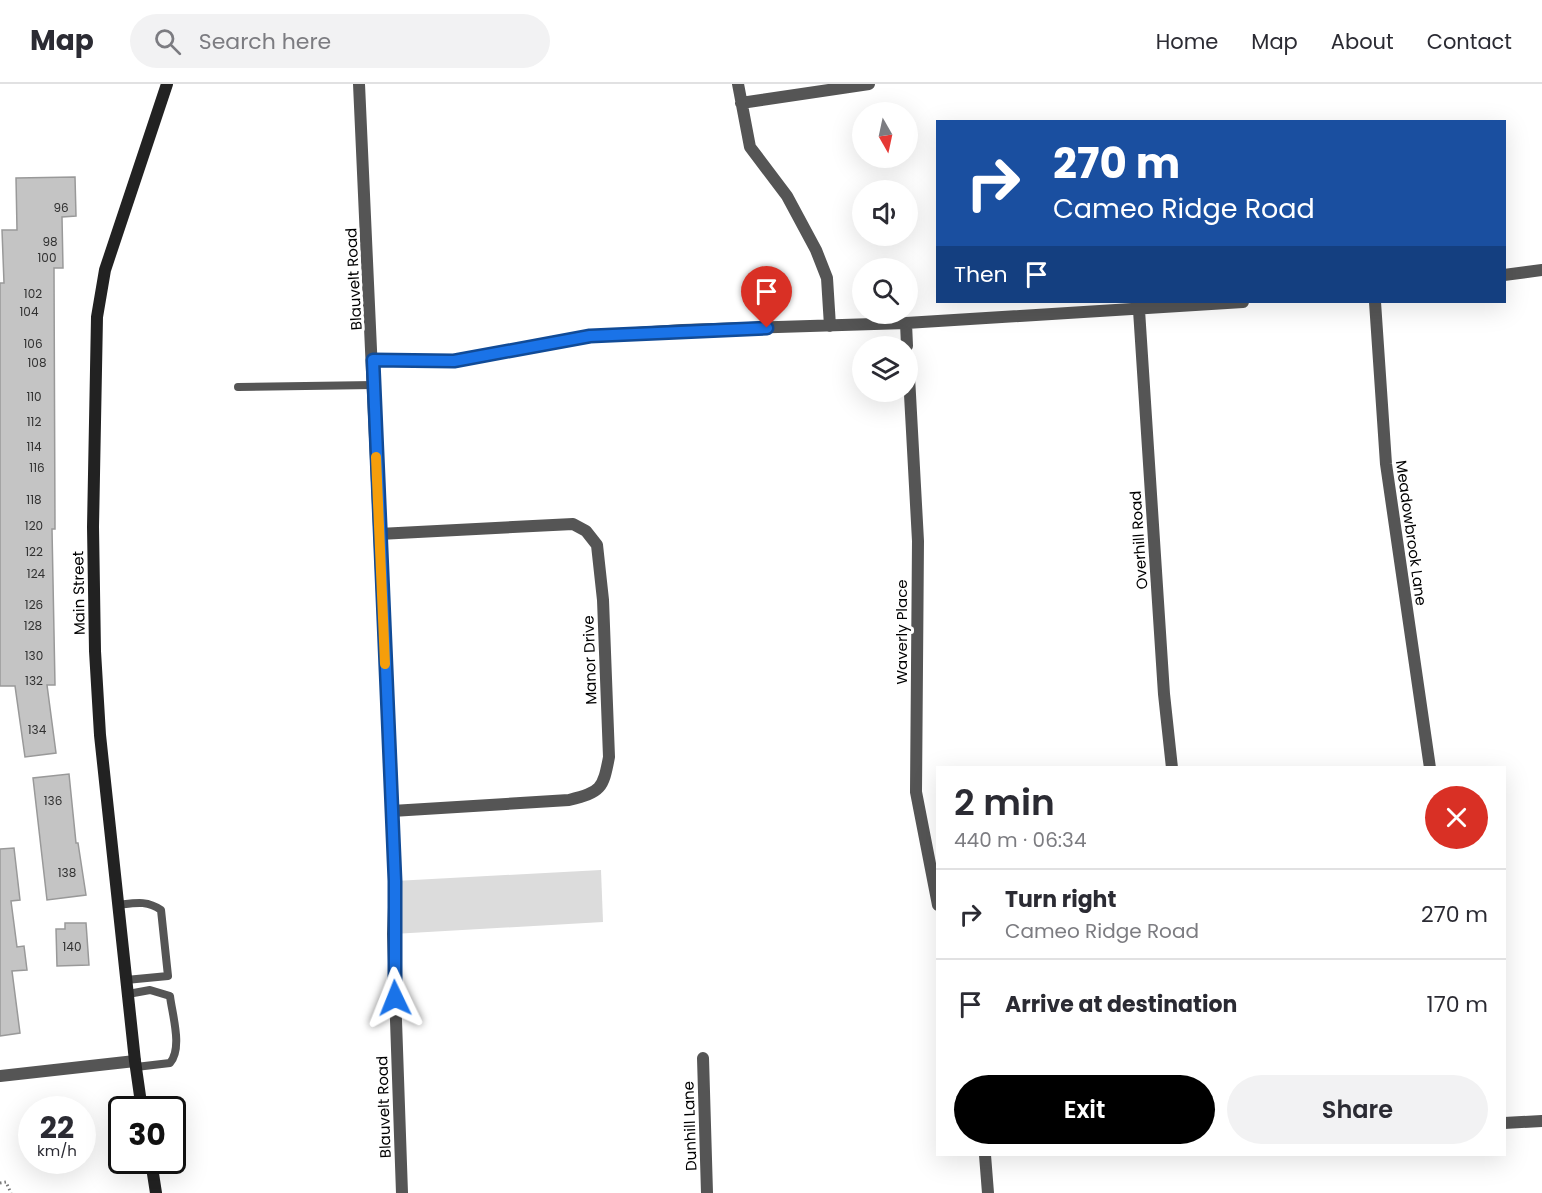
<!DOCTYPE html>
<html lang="en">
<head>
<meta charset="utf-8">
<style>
  body { margin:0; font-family:Poppins,sans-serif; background:#f2f2f3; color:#2b2b33; height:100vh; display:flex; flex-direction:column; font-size:22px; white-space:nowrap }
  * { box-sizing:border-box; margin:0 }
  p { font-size:20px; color:#7c7c81 }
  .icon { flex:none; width:33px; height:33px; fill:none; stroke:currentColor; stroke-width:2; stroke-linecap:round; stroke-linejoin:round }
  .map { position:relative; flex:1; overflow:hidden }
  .sheet { position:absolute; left:936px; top:682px; width:570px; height:390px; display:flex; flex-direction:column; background:#fff; border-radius:0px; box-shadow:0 6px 24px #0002 }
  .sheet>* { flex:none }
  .top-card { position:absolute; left:936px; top:36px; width:570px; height:183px; border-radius:0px; box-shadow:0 6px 24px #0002; background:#1a4fa0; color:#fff; overflow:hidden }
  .needle { width:39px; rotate:171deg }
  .tools { position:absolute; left:852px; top:18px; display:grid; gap:12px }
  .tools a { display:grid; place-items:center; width:66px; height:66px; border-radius:50%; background:#fff; box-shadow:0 6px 24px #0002; font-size:30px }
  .speed { position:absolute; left:18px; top:1012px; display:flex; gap:12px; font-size:30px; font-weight:700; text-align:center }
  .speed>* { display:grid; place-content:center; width:78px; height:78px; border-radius:50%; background:#fff; box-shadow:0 6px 24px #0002; line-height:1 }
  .speed small { font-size:15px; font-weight:400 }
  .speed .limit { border:3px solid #111; border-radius:9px; background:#fff; color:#111 }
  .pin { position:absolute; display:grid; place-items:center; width:51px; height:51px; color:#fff; margin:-62px -26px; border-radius:50% 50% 50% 0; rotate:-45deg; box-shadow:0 0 6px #0007 }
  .pin .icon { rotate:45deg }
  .me { position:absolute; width:66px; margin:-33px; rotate:358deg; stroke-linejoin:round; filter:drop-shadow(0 0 4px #0008) }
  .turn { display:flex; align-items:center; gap:21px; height:126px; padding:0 18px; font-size:27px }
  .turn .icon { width:78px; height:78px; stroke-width:2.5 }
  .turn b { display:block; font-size:42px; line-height:51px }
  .then { display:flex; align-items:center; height:57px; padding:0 18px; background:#0003; gap:12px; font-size:22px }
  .round { display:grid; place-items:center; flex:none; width:63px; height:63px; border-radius:32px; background:#f2f2f3 }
  .head { display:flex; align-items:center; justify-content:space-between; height:102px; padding:0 18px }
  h1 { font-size:36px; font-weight:600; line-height:45px }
  .action { display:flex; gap:12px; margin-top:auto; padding:12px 18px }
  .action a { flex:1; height:69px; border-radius:36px; background:#000; color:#fff; font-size:24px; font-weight:600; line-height:69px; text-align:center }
  .action a+a { background:#f2f2f3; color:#2b2b33 }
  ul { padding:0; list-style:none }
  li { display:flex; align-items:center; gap:18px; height:90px; padding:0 18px; border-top:2px solid #e1e1e2 }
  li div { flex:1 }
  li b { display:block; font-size:22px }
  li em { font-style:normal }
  header { display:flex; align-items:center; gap:36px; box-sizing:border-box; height:84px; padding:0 30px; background:#fff; border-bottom:2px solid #e1e1e2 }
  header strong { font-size:28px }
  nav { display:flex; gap:33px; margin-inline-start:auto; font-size:21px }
  .search { width:420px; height:54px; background:#f2f2f3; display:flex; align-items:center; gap:15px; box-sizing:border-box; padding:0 21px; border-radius:33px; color:#7c7c81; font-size:22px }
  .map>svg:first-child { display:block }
  .green { fill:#dcdcdc }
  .building { fill:#c4c4c4; stroke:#999; stroke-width:1.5 }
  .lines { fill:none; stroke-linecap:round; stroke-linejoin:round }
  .path { stroke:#777; stroke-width:3; stroke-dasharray:1.5 3; stroke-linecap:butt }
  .lane { stroke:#555; stroke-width:8 }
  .street { stroke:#555; stroke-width:12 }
  .secondary { stroke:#222; stroke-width:12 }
  .route-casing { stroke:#114b97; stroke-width:15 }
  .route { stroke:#1a73e8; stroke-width:10 }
  .slow { stroke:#f59e0b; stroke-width:10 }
  .labels { text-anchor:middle; stroke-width:6; stroke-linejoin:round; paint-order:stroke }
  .number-label { font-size:12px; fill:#313131 }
  .street-label { font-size:15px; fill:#000; stroke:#fff }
</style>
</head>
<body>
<header>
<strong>Map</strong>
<div class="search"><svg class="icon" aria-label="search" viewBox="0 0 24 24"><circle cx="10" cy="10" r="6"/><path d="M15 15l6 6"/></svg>Search here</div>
<nav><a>Home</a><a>Map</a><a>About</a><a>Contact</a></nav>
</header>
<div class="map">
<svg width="1542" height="1109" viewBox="0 0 1542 1109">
  <rect width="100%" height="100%" fill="#fff"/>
  <path class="green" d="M 601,786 L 603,838 L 393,850 L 395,797 Z"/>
  <path class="building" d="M 75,93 L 76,132 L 62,133 L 63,184 L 54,184 L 55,445 L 52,445 L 55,601 L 47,601 L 56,669 L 25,673 L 15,602 L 0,602 L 0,199 L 4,199 L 2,146 L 17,146 L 16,94 Z
    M 69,690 L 76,759 L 78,759 L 86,811 L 47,816 L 33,694 Z
    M 14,764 L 20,816 L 11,817 L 17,863 L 24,862 L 27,886 L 12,887 L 20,949 L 0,952 L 0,765 Z
    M 65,839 L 86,839 L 89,881 L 57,882 L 56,845 L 65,845 Z"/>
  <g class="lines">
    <path class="path" d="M 0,1099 L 6,1098 L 11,1109"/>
    <path class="lane" d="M 238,303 L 374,301
      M 118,821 C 135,819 147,816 161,826 L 168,892 L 126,896
      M 128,910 L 150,906 L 170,912 C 172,930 183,964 170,979 L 136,983"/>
    <path class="street" d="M 359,0 L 395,797 L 393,850 L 402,1109
      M 738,0 L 750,63 L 787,112 L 816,166 L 827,194 L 830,242
      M 741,19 L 869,0
      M 1504,191 L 1542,186
      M 1375,218 L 1386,380 L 1430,684
      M 1139,226 L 1164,610 L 1172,684
      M 906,239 L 907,262
      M 908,274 L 918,457 L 916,708 L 938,821
      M 373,276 L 454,277 L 590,252 L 683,246 L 906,239 L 1243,218
      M 379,450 L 573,440 L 586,447 L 597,461 L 603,516 L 609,673 C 603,705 601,708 569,716 L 392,727
      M 703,974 L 707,1109
      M 0,992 L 135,977
      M 1504,1039 L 1542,1037
      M 985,1071 L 988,1109"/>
    <path class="secondary" d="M 142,1026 L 135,977 L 100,651 L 95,567 L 93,443 L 97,233 L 105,186 L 167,0
      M 151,1077 L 156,1109"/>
  </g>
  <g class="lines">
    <defs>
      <path id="route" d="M 395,914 L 395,797 L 373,276 L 454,277 L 590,252 L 767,244"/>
    </defs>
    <use href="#route" class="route-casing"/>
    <use href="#route" class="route"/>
    <path class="slow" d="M 376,373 L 385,580"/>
  </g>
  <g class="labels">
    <g class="number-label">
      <text x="61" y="128">96</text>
      <text x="50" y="162">98</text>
      <text x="47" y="178">100</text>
      <text x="33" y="214">102</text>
      <text x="29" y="232">104</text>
      <text x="33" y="264">106</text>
      <text x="37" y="283">108</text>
      <text x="34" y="317">110</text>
      <text x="34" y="342">112</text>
      <text x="34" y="367">114</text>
      <text x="37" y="388">116</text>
      <text x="34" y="420">118</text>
      <text x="34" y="446">120</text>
      <text x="34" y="472">122</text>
      <text x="36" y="494">124</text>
      <text x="34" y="525">126</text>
      <text x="33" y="546">128</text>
      <text x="34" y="576">130</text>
      <text x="34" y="601">132</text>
      <text x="37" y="650">134</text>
      <text x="53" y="721">136</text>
      <text x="67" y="793">138</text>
      <text x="72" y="867">140</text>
    </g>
    <g class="street-label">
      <text transform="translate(354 195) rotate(-93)" y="5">Blauvelt Road</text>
      <text transform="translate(1411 449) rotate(82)" y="5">Meadowbrook Lane</text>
      <text transform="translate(1139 456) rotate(-94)" y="5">Overhill Road</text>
      <text transform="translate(79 509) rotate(-91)" y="5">Main Street</text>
      <text transform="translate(902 548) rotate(-90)" y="5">Waverly Place</text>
      <text transform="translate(590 576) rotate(-92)" y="5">Manor Drive</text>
      <text transform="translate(384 1023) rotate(-92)" y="5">Blauvelt Road</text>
      <text transform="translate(690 1042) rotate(-92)" y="5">Dunhill Lane</text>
    </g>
  </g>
</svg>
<div class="tools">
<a><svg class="needle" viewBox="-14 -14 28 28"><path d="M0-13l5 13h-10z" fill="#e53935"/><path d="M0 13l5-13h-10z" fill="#7c7c81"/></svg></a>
<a><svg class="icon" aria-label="sound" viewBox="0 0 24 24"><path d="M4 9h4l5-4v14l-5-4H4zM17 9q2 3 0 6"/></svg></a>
<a><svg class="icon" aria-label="search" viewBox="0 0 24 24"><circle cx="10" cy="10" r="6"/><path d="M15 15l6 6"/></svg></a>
<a><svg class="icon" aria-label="layers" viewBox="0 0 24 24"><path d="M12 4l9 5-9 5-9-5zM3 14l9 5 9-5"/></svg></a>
</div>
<div class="speed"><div>22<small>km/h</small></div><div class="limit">30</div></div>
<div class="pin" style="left:767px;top:244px;background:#d93025"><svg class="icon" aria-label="arrive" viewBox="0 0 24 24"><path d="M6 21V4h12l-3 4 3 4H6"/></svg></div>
<svg class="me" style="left:395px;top:914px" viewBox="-20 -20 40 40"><path d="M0-17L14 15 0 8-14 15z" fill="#1a73e8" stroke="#fff" stroke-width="4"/></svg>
<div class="top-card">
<div class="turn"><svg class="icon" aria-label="right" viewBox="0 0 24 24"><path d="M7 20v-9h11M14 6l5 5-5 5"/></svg><div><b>270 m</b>Cameo Ridge Road</div></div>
<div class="then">Then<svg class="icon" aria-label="arrive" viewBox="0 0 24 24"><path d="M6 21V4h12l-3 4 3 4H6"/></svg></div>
</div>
<section class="sheet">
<div class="head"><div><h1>2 min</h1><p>440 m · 06:34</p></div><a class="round" style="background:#d93025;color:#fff"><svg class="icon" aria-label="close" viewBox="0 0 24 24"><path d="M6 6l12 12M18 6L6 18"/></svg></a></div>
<ul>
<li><svg class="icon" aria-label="right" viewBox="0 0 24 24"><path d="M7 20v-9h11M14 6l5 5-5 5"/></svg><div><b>Turn right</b><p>Cameo Ridge Road</p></div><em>270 m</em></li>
<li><svg class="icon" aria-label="arrive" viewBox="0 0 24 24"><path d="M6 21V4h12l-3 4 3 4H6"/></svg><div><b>Arrive at destination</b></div><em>170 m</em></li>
</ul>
<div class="action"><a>Exit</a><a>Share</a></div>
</section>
</div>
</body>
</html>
